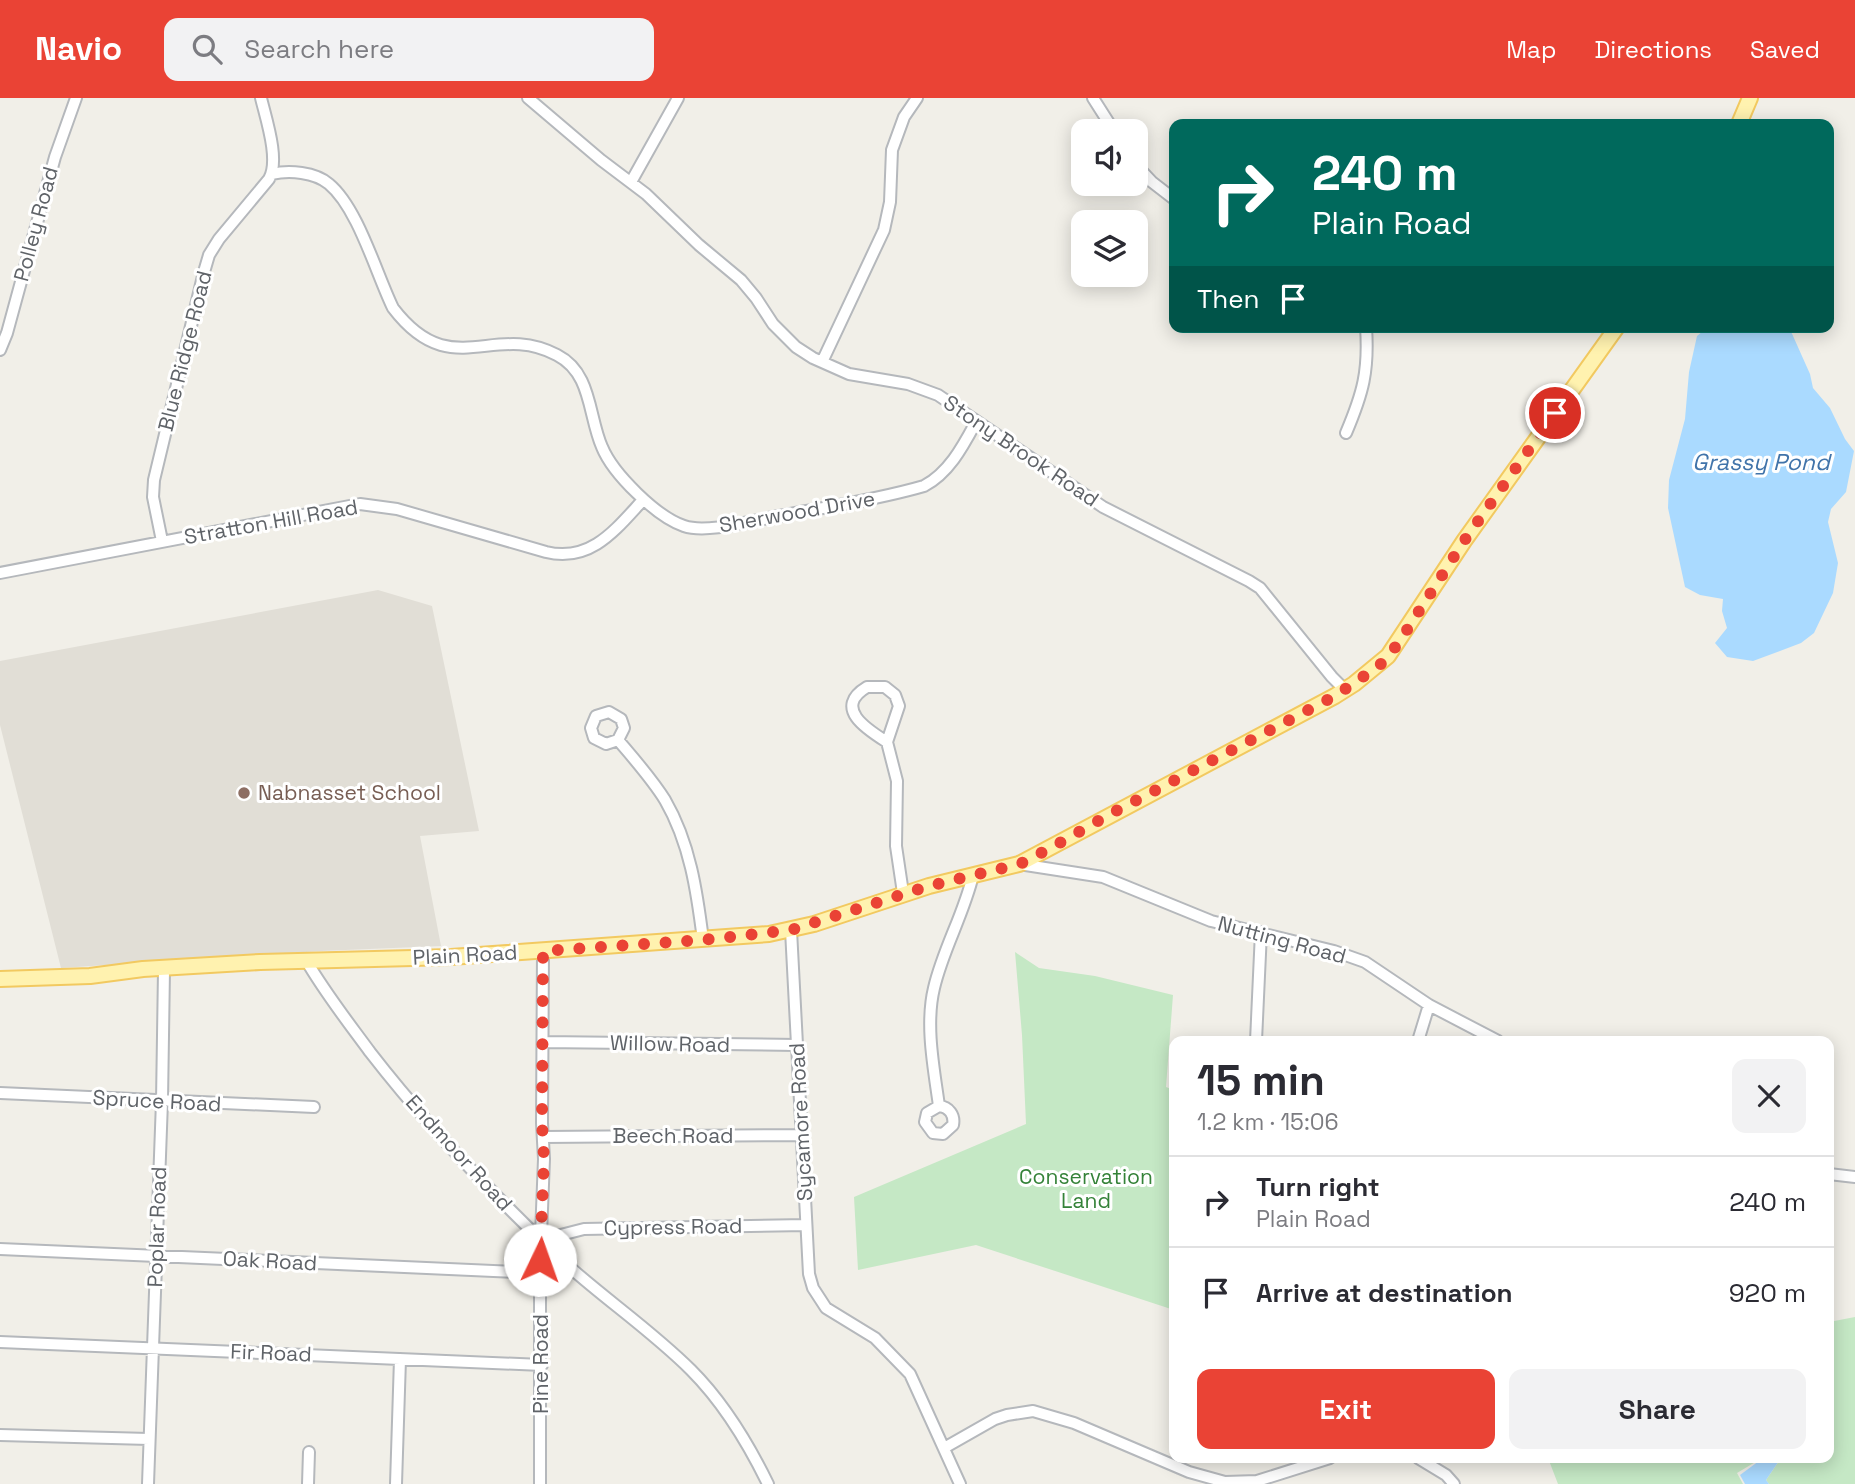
<!DOCTYPE html>
<html lang="en">
<head>
<meta charset="utf-8">
<style>
  body { margin:0; font-family:"Space Grotesk",sans-serif; background:#f2f2f3; color:#2b2b33; height:100vh; display:flex; flex-direction:column; font-size:26px; white-space:nowrap }
  * { box-sizing:border-box; margin:0 }
  p { font-size:23px; color:#7c7c81 }
  .icon { flex:none; width:38px; height:38px; fill:none; stroke:currentColor; stroke-width:2; stroke-linecap:round; stroke-linejoin:round }
  .map { position:relative; flex:1; overflow:hidden }
  .panel { position:absolute; left:1169px; top:938px; width:665px; height:427px; display:flex; flex-direction:column; background:#fff; border-radius:14px; box-shadow:0 4px 18px #0003 }
  .panel>* { flex:none }
  .hud { position:absolute; left:1169px; top:21px; width:665px; height:214px; border-radius:14px; box-shadow:0 4px 18px #0003; background:#00695c; color:#fff; overflow:hidden }
  .buttons { position:absolute; left:1071px; top:21px; display:grid; gap:14px }
  .buttons a { display:grid; place-items:center; width:77px; height:77px; border-radius:14px; background:#fff; box-shadow:0 4px 18px #0003; font-size:35px }
  .pin { position:absolute; display:grid; place-items:center; width:60px; height:60px; color:#fff; margin:-30px; border:4px solid #fff; border-radius:50%; box-shadow:0 2px 7px #0007 }
  .me { position:absolute; width:77px; margin:-38px; rotate:3deg; stroke-linejoin:round; filter:drop-shadow(0 0 5px #0008) }
  .turn { display:flex; align-items:center; gap:24px; height:147px; padding:0 28px; font-size:32px }
  .turn .icon { width:91px; height:91px; stroke-width:2.5 }
  .turn b { display:block; font-size:49px; line-height:60px }
  .then { display:flex; align-items:center; height:66px; padding:0 28px; background:#0003; gap:14px; font-size:26px }
  .round { display:grid; place-items:center; flex:none; width:74px; height:74px; border-radius:14px; background:#f2f2f3 }
  .summary { display:flex; align-items:center; justify-content:space-between; height:119px; padding:0 28px }
  h1 { font-size:42px; font-weight:800; line-height:52px }
  .button { display:flex; gap:14px; margin-top:auto; padding:14px 28px }
  .button a { flex:1; height:80px; border-radius:14px; background:#ea4335; color:#fff; font-size:28px; font-weight:800; line-height:80px; text-align:center }
  .button a+a { background:#f2f2f3; color:#2b2b33 }
  ul { padding:0; list-style:none }
  li { display:flex; align-items:center; gap:21px; height:91px; padding:0 28px; border-top:2px solid #e1e1e2 }
  li div { flex:1 }
  li b { display:block; font-size:26px }
  li em { font-style:normal }
  header { display:flex; align-items:center; gap:42px; box-sizing:border-box; height:98px; padding:0 35px; background:#ea4335; color:#fff }
  header strong { font-size:33px }
  nav { display:flex; gap:38px; margin-inline-start:auto; font-size:24px }
  .search { width:490px; height:63px; background:#f2f2f3; display:flex; align-items:center; gap:18px; box-sizing:border-box; padding:0 24px; border-radius:14px; color:#7c7c81; font-size:26px }
  .map>svg:first-child { display:block }
  .education { fill:#e1ded6 }
  .green { fill:#c5e8c5 }
  .water { fill:#aadaff }
  .lines { fill:none; stroke-linecap:round; stroke-linejoin:round }
  .minor-casing { stroke:#b5b8bc; stroke-width:14 }
  .major-casing { stroke:#f2c960; stroke-width:18 }
  .minor { stroke:#fff; stroke-width:10 }
  .major { stroke:#fff2af; stroke-width:14 }
  .route { stroke:#ea4335; stroke-width:12; stroke-dasharray:0 21.6 }
  .education-dot { fill:#8d6e63; stroke:#fff; stroke-width:2.5 }
  .labels { text-anchor:middle; stroke-width:6; stroke-linejoin:round; paint-order:stroke }
  .street-label { font-size:21px; fill:#5f6368; stroke:#fff }
  .education-label { font-size:21px; fill:#785e54; stroke:#fff; text-anchor:start }
  .park-label { font-size:21px; fill:#348238; stroke:#fff }
  .water-label { font-size:23px; font-style:italic; fill:#4174aa; stroke:#fff }
</style>
</head>
<body>
<header>
<strong>Navio</strong>
<div class="search"><svg class="icon" aria-label="search" viewBox="0 0 24 24"><circle cx="10" cy="10" r="6"/><path d="M15 15l6 6"/></svg>Search here</div>
<nav><a>Map</a><a>Directions</a><a>Saved</a></nav>
</header>
<div class="map">
<svg width="1855" height="1386" viewBox="0 0 1855 1386">
  <rect width="100%" height="100%" fill="#f1efe8"/>
  <path class="education" d="M 378,492 L 432,508 L 479,733 L 420,738 L 441,848 L 321,853 L 61,870 L 0,627 L 0,563 Z"/>
  <path class="green" d="M 1015,854 L 1039,870 L 1095,878 L 1173,897 L 1166,989 L 1174,992 L 1174,1212 L 976,1147 L 858,1172 L 854,1099 L 1026,1026 L 1022,937 Z
    M 1855,1219 L 1855,1386 L 1769,1386 L 1766,1382 L 1781,1360 L 1829,1360 L 1829,1224 Z
    M 1548,1360 L 1762,1360 L 1737,1375 L 1743,1386 L 1558,1386 Z"/>
  <path class="water" d="M 1708,229 L 1789,229 L 1810,276 L 1813,290 L 1830,310 L 1845,341 L 1854,353 L 1846,394 L 1831,411 L 1828,424 L 1838,465 L 1833,495 L 1814,535 L 1801,545 L 1753,563 L 1727,559 L 1715,545 L 1727,530 L 1722,513 L 1723,501 L 1700,497 L 1685,489 L 1668,410 L 1669,382 L 1685,321 L 1689,274 L 1697,238 Z
    M 1763,1360 L 1781,1360 L 1766,1382 L 1769,1386 L 1745,1386 L 1740,1377 Z"/>
  <g class="lines">
    <defs>
      <path id="minor" d="M 528,0 L 601,62 L 646,96 L 699,147 L 741,182 L 756,200 L 773,226 L 796,249 L 813,260 L 849,276 L 908,286 L 938,297 L 1103,409 L 1249,483 L 1260,490 L 1332,579 L 1345,592
        M 1093,0 L 1114,33
        M 1136,67 L 1152,84 L 1174,101
        M 272,76 C 289,72 315,74 329,86 C 358,110 376,175 393,210 C 451,286 493,223 557,257 C 592,275 588,317 602,349 C 613,376 657,419 684,428 C 707,436 754,422 779,418 C 827,409 876,402 924,388 C 949,375 963,348 976,324
        M 631,84 L 678,0
        M 0,252 L 7,235 L 55,59 L 76,0
        M 822,264 L 884,132 L 890,104 L 892,52 L 904,19 L 917,0
        M 1346,335 C 1363,295 1369,273 1366,229
        M 162,443 L 153,399 L 154,382 L 204,174 L 209,157 L 219,141 L 269,81 C 280,62 266,21 261,0
        M 0,475 L 360,406 L 397,411 L 546,454 C 591,465 616,431 643,402
        M 618,642 L 606,646 L 594,640 L 591,630 L 596,618 L 609,614 L 621,621 L 624,630 L 618,642 C 635,662 652,681 665,702 C 690,745 697,794 703,842
        M 887,644 C 868,632 832,610 867,589 L 885,589 L 895,597 L 899,608 L 887,644 L 897,683 L 896,748 L 903,795
        M 1019,766 L 1103,779 L 1211,823 L 1334,853 L 1365,864 L 1429,907 L 1498,943
        M 791,832 L 809,1176 L 813,1190 L 826,1210 L 875,1240 L 910,1276 L 960,1386
        M 306,862 C 325,895 348,924 370,954 C 429,1030 495,1099 565,1165 C 606,1202 652,1233 691,1272 C 724,1305 748,1345 768,1386
        M 1256,943 L 1261,834
        M 1418,943 L 1429,907
        M 543,944 L 797,947
        M 0,995 L 314,1009
        M 939,1008 C 949,1009 955,1017 953,1027 L 943,1036 L 933,1035 L 925,1024 L 927,1015 L 939,1008 C 934,971 925,927 934,890 C 943,851 964,816 973,777
        M 543,1039 L 802,1037
        M 1829,1076 L 1855,1079
        M 541,1142 L 584,1131 L 806,1127
        M 0,1151 L 540,1175
        M 0,1244 L 542,1267
        M 0,1337 L 149,1341
        M 944,1350 L 995,1321 L 1007,1317 L 1033,1313 L 1074,1325 L 1189,1374 L 1225,1384 L 1257,1383 L 1330,1360
        M 1418,1360 L 1446,1377 L 1454,1386
        M 148,1386 L 162,1003 L 164,872
        M 308,1386 L 309,1354
        M 396,1386 L 400,1261
        M 540,1386 L 540,1162 L 544,1061 L 542,1025 L 543,853"/>
      <path id="major" d="M 1739,26 L 1750,0
        M 0,881 L 90,878 L 143,871 L 260,864 L 451,859 L 769,836 L 814,826 L 929,788 L 1019,766 L 1335,598 L 1354,586 L 1388,558 L 1464,443 L 1617,229"/>
    </defs>
    <use href="#minor" class="minor-casing"/>
    <use href="#major" class="major-casing"/>
    <use href="#minor" class="minor"/>
    <use href="#major" class="major"/>
  </g>
  <g class="lines">
    <path class="route" d="M 540,1162 L 544,1061 L 542,1025 L 543,853 L 703,842 L 791,832 L 929,788 L 1020,766 L 1047,752 L 1114,714 L 1335,598 L 1379,568 L 1398,546 L 1464,443 L 1555,315"/>
  </g>
  <circle class="education-dot" cx="244" cy="695" r="7"/>
  <g class="labels">
    <g class="street-label">
      <text transform="translate(36 126) rotate(-75)" y="7">Polley Road</text>
      <text transform="translate(185 253) rotate(-76)" y="7">Blue Ridge Road</text>
      <text transform="translate(1021 353) rotate(34)" y="7">Stony Brook Road</text>
      <text transform="translate(797 414) rotate(-10)" y="7">Sherwood Drive</text>
      <text transform="translate(271 424) rotate(-10)" y="7">Stratton Hill Road</text>
      <text transform="translate(1282 842) rotate(15)" y="7">Nutting Road</text>
      <text transform="translate(465 857) rotate(-3)" y="7">Plain Road</text>
      <text transform="translate(670 946) rotate(1)" y="7">Willow Road</text>
      <text transform="translate(157 1003) rotate(3)" y="7">Spruce Road</text>
      <text transform="translate(801 1024) rotate(-93)" y="7">Sycamore Road</text>
      <text x="673" y="1045">Beech Road</text>
      <text transform="translate(459 1055) rotate(48)" y="7">Endmoor Road</text>
      <text transform="translate(157 1129) rotate(-88)" y="7">Poplar Road</text>
      <text transform="translate(673 1129) rotate(-1)" y="7">Cypress Road</text>
      <text transform="translate(270 1163) rotate(3)" y="7">Oak Road</text>
      <text transform="translate(271 1255) rotate(2)" y="7">Fir Road</text>
      <text transform="translate(541 1266) rotate(-90)" y="7">Pine Road</text>
    </g>
    <g class="education-label">
      <text x="258" y="702">Nabnasset School</text>
    </g>
    <g class="park-label">
      <text x="1086" y="1086">Conservation<tspan x="1086" dy="24">Land</tspan></text>
    </g>
    <g class="water-label">
      <text x="1761" y="372">Grassy Pond</text>
    </g>
  </g>
</svg>
<div class="buttons">
<a><svg class="icon" aria-label="sound" viewBox="0 0 24 24"><path d="M4 9h4l5-4v14l-5-4H4zM17 9q2 3 0 6"/></svg></a>
<a><svg class="icon" aria-label="layers" viewBox="0 0 24 24"><path d="M12 4l9 5-9 5-9-5zM3 14l9 5 9-5"/></svg></a>
</div>
<div class="pin" style="left:1555px;top:315px;background:#d93025"><svg class="icon" aria-label="arrive" viewBox="0 0 24 24"><path d="M6 21V4h12l-3 4 3 4H6"/></svg></div>
<svg class="me" style="left:540px;top:1162px" viewBox="-20 -20 40 40"><circle r="19" fill="#fff"/><path d="M0-13L10 11 0 6-10 11z" fill="#ea4335"/></svg>
<div class="hud">
<div class="turn"><svg class="icon" aria-label="right" viewBox="0 0 24 24"><path d="M7 20v-9h11M14 6l5 5-5 5"/></svg><div><b>240 m</b>Plain Road</div></div>
<div class="then">Then<svg class="icon" aria-label="arrive" viewBox="0 0 24 24"><path d="M6 21V4h12l-3 4 3 4H6"/></svg></div>
</div>
<section class="panel">
<div class="summary"><div><h1>15 min</h1><p>1.2 km · 15:06</p></div><a class="round"><svg class="icon" aria-label="close" viewBox="0 0 24 24"><path d="M6 6l12 12M18 6L6 18"/></svg></a></div>
<ul>
<li><svg class="icon" aria-label="right" viewBox="0 0 24 24"><path d="M7 20v-9h11M14 6l5 5-5 5"/></svg><div><b>Turn right</b><p>Plain Road</p></div><em>240 m</em></li>
<li><svg class="icon" aria-label="arrive" viewBox="0 0 24 24"><path d="M6 21V4h12l-3 4 3 4H6"/></svg><div><b>Arrive at destination</b></div><em>920 m</em></li>
</ul>
<div class="button"><a>Exit</a><a>Share</a></div>
</section>
</div>
</body>
</html>
